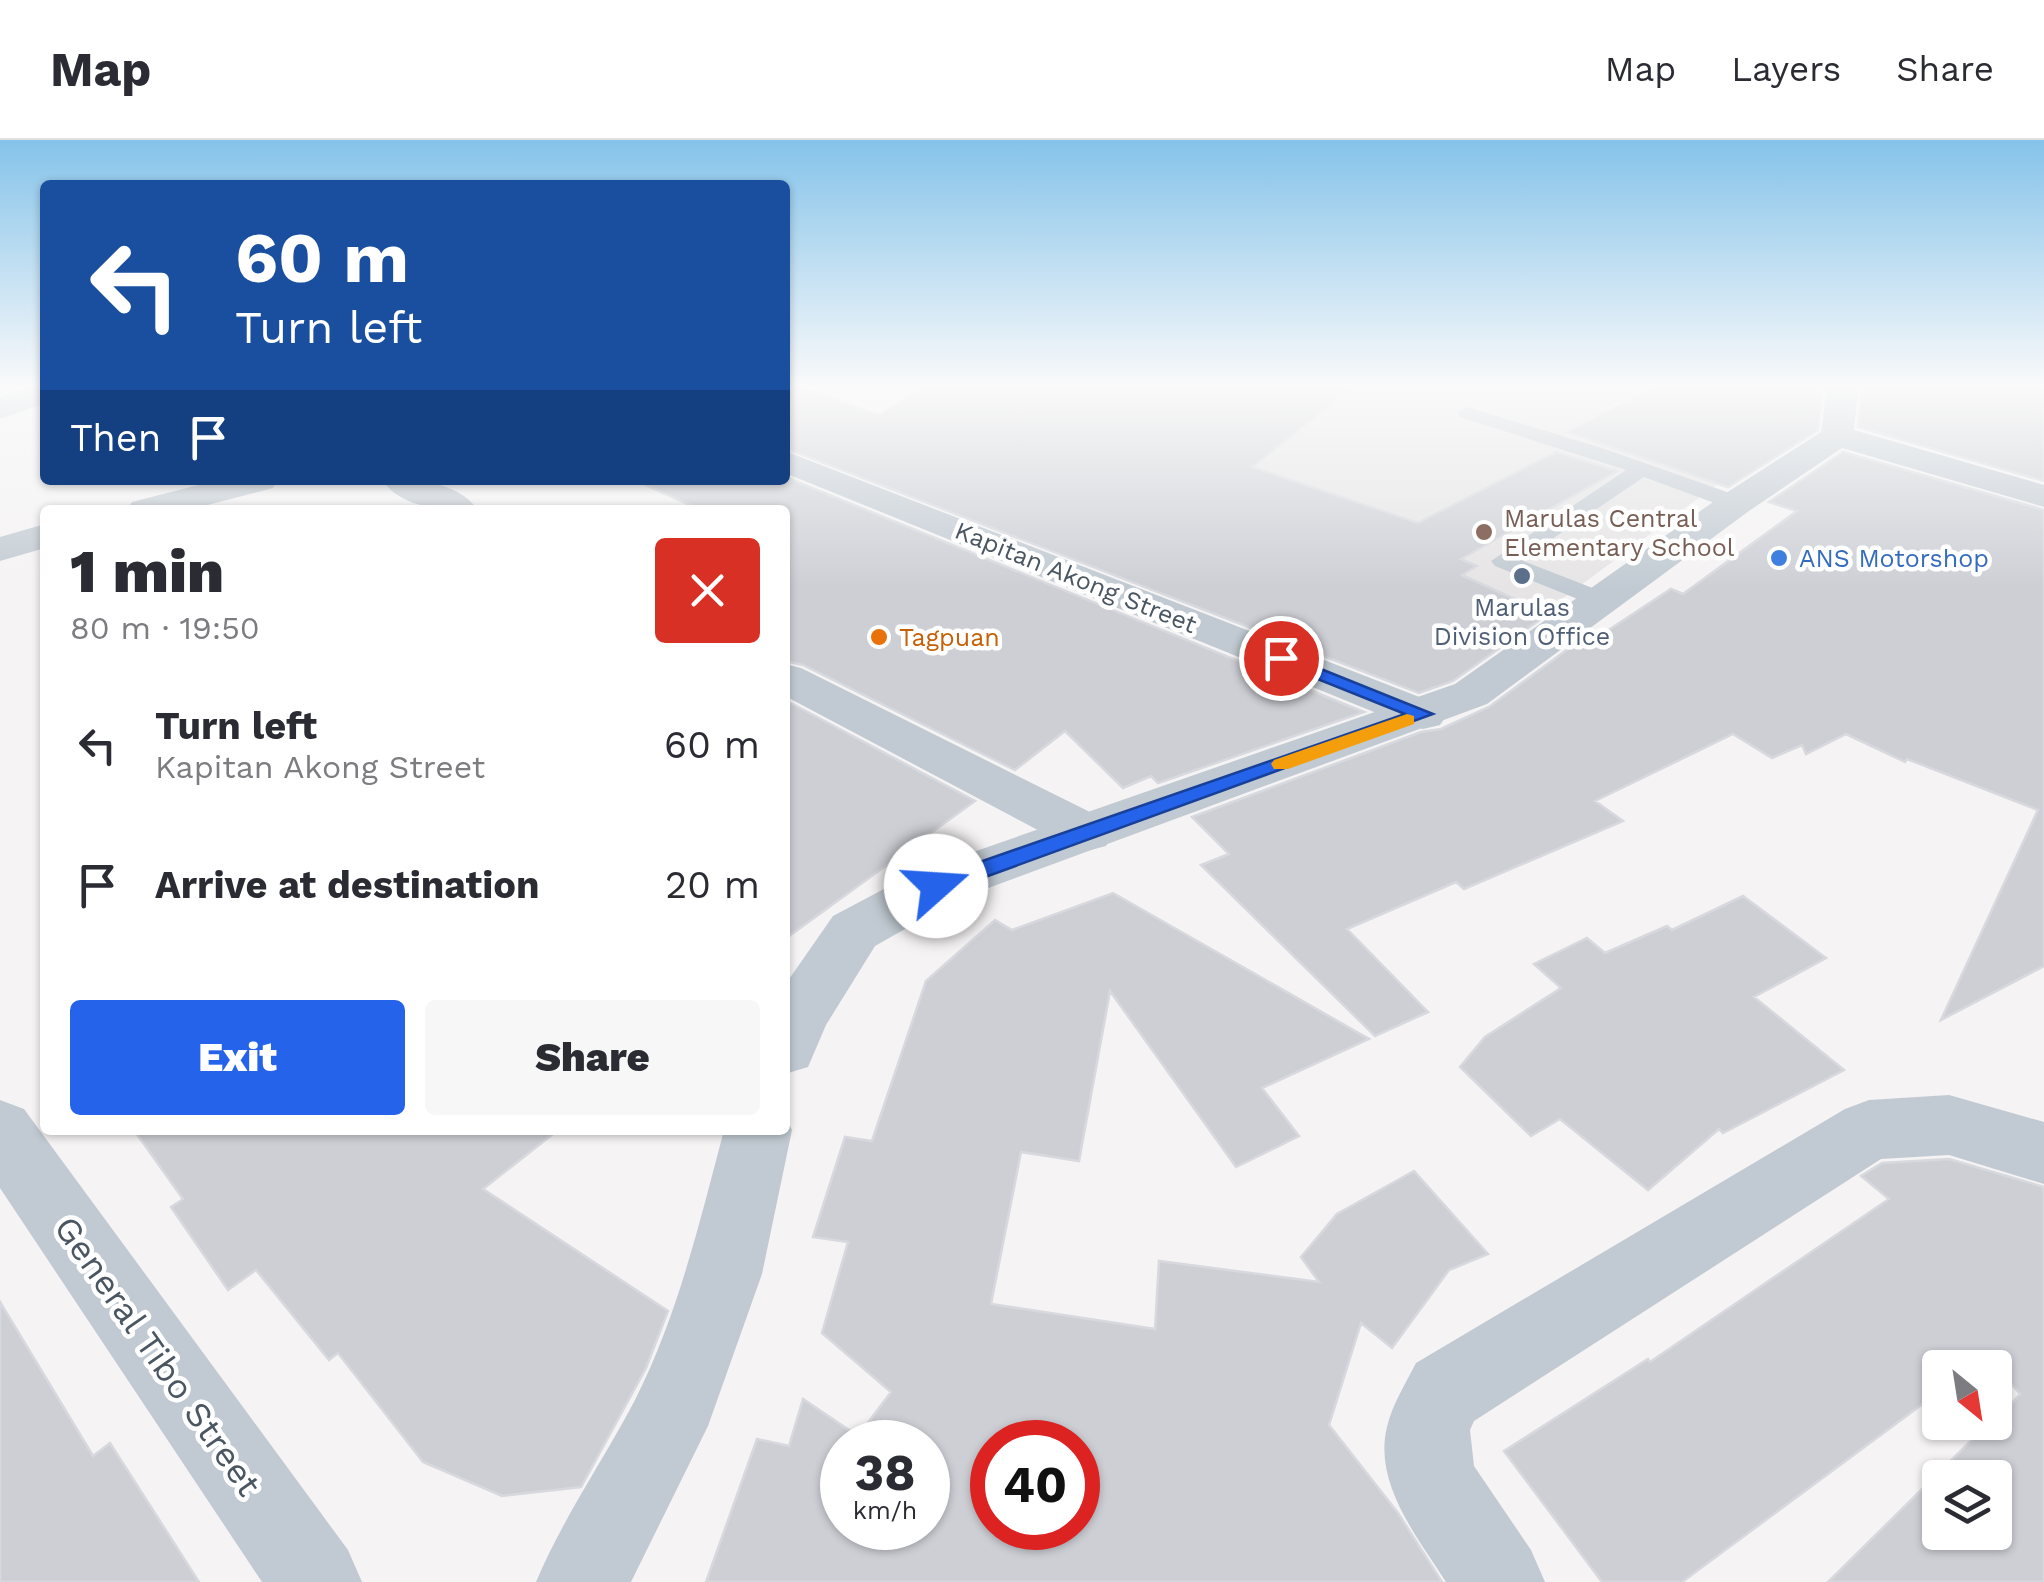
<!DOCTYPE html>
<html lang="en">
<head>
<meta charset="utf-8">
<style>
  body { margin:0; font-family:"Work Sans",sans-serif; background:#f7f7f7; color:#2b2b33; height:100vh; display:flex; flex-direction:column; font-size:38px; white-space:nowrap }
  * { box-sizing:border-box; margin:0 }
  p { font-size:32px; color:#7c7c81 }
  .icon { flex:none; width:55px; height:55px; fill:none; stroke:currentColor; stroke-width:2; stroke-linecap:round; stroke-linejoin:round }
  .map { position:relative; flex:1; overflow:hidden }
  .sheet { position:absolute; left:40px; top:365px; width:750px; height:630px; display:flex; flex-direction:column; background:#fff; border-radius:10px; box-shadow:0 2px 8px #0004 }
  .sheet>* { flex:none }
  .guide { position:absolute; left:40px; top:40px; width:750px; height:305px; border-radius:10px; box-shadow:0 2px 8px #0004; background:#1a4fa0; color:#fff; overflow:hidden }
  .needle { width:65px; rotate:150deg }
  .fabs { position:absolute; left:1922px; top:1210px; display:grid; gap:20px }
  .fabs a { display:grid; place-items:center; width:90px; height:90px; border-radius:10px; background:#fff; box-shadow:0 2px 8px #0004; font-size:50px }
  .speed { position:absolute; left:820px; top:1280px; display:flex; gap:20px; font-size:50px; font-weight:700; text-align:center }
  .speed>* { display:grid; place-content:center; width:130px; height:130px; border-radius:50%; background:#fff; box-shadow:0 2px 8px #0004; line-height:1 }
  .speed small { font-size:25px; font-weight:400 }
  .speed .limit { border:15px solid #d22; background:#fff; color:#111 }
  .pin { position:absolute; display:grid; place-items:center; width:85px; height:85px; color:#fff; margin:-42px; border:5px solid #fff; border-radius:50%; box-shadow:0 2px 10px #0007 }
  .me { position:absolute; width:110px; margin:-55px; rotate:71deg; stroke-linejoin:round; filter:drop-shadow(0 0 8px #0008) }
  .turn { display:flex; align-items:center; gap:35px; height:210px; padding:0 30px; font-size:45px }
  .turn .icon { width:130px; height:130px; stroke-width:2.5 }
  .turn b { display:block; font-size:70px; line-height:85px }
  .then { display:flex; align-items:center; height:95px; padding:0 30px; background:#0003; gap:20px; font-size:38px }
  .round { display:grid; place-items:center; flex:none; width:105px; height:105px; border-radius:10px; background:#f7f7f7 }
  .summary { display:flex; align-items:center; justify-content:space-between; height:170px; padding:0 30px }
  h1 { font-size:60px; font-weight:800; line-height:75px }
  .button { display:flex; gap:20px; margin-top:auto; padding:20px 30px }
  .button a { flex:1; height:115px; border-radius:10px; background:#2563eb; color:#fff; font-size:40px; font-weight:800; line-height:115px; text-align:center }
  .button a+a { background:#f7f7f7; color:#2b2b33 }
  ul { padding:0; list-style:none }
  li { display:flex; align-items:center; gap:30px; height:140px; padding:0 30px }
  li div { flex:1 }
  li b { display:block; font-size:38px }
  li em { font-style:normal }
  header { display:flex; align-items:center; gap:60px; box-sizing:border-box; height:140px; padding:0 50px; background:#fff; border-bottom:2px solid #e1e1e2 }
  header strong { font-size:48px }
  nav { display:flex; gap:55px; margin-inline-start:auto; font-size:35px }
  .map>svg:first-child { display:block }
  .education { fill:#e6e4e5 }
  .building { fill:#cdcfd5; stroke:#d7d9de; stroke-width:2.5; fill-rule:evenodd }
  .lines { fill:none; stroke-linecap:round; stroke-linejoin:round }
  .service { fill:#c1cad2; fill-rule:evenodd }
  .minor { fill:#c1cad2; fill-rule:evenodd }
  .tertiary { fill:#c1cad2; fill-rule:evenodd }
  .route { fill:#2563eb; stroke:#184099; stroke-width:2.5 }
  .slow { fill:#f59e0b }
  .education-dot { fill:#8d6e63; stroke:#fff; stroke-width:4 }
  .shop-dot { fill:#3f7fe0; stroke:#fff; stroke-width:4 }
  .service-dot { fill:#5c6f8a; stroke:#fff; stroke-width:4 }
  .food-dot { fill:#e8710a; stroke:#fff; stroke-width:4 }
  .labels { text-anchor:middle; stroke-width:9; stroke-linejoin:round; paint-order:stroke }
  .far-education-label { font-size:25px; fill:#785e54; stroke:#fff; text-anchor:start }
  .far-shop-label { font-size:25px; fill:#366cbe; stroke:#fff; text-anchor:start }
  .far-street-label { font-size:25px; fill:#4a5661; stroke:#fff }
  .far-service-label { font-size:25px; fill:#4e5e75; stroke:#fff }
  .far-food-label { font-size:25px; fill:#c56008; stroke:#fff; text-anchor:start }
  .near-street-label { font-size:35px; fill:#4a5661; stroke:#fff }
</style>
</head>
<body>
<header>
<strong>Map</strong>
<nav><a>Map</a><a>Layers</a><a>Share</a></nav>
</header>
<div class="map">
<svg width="2044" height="1442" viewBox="0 0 2044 1442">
  <rect width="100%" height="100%" fill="#f5f3f3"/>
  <path class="education" d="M 1197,247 L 1651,247 L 1606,269 L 1753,318 L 1501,504 L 1167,268 Z"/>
  <path class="building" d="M 785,247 L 798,247 L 879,275 L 925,247 L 1353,247 L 1252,327 L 1418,383 L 1556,312 L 1617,331 L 1461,419 L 1477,426 L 1462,435 L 1548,474 L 1453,541 L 1419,553 L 785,308 Z
    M 1655,247 L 1819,247 L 1822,254 L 1818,290 L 1728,347 L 1567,292 Z
    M 1858,247 L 2044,247 L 2044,341 L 1858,287 L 1862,253 Z
    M 1843,312 L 2044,370 L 2044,826 L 1941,880 L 2038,670 L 1907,619 L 1905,622 L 1846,594 L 1806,614 L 1802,605 L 1772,618 L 1733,594 L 1595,661 L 1623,681 L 1464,749 L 1456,742 L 1347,789 L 1428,872 L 1375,896 L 1201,725 L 1229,714 L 1192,677 L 1421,592 L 1441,589 L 1489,567 L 1590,493 L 1598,497 L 1671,449 L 1683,454 L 1797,371 L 1769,362 Z
    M 785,337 L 1364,572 L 1158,643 L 1151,636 L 1123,648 L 1065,591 L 1015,630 L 803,525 L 785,521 L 785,370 L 701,370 L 635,340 Z
    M 785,560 L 975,661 L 785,799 Z
    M 1113,753 L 1369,899 L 1262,948 L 1299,996 L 1236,1027 L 1110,851 L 1079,1021 L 1021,1012 L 991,1164 L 1155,1189 L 1159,1121 L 1319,1142 L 1301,1117 L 1337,1074 L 1414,1031 L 1488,1114 L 1449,1130 L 1392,1208 L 1361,1183 L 1329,1285 L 1398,1373 L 1442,1442 L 706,1442 L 757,1299 L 789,1306 L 803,1259 L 858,1296 L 891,1252 L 822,1193 L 848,1102 L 813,1097 L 845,997 L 872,1001 L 926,841 L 995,780 L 1012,790 ZM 842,1302 L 928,1302 L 928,1388 L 842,1388 ZM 992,1302 L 1078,1302 L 1078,1388 L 992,1388 Z
    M 1743,756 L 1826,818 L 1754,857 L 1844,930 L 1723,993 L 1719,989 L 1648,1050 L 1560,979 L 1531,996 L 1460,927 L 1485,897 L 1561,848 L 1534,824 L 1587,798 L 1605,813 L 1667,786 L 1672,790 Z
    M 134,990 L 558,990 L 483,1049 L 668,1171 L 646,1228 L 581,1347 L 502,1356 L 423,1322 L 338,1213 L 329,1220 L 256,1130 L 228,1150 L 171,1067 L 183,1059 Z
    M 1949,1019 L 2044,1047 L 2044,1442 L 1828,1442 L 1990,1282 L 1995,1282 L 2020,1254 L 1987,1216 L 1971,1228 L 1940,1228 L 1940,1251 L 1682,1442 L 1602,1442 L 1504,1311 L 1648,1219 L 1650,1222 L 1889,1059 L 1861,1036 L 1882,1023 ZM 1940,1338 L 1995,1338 L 1995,1392 L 1940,1392 Z
    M 0,1162 L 93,1316 L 110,1303 L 199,1442 L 0,1442 Z"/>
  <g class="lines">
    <path class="service" d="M 1467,267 L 1605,309 L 1744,358 L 1747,363 L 1736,370 L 1728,368 L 1644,337 L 1521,420 L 1613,456 L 1616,461 L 1613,466 L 1595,466 L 1495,426 L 1491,421 L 1626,330 L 1460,277 L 1457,273 Z"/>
    <path class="minor" d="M 785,311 L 1440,565 L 1447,575 L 1440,585 L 1423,589 L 1406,585 L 785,333 Z
      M 218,340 L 278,340 L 273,348 L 188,370 L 126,370 L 132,362 Z
      M 382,340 C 414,340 457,340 478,370 C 445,370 403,370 382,340 Z
      M 45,384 L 45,408 L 0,421 L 0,397 Z
      M 785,524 L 801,528 L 1106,680 L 1114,693 L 1106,706 L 1087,711 L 1068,706 L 785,556 Z
      M 1949,955 L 2044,982 L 2044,1044 L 1949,1015 L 1881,1019 L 1474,1281 L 1470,1290 L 1474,1326 L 1531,1410 L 1545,1442 L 1446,1442 C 1418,1398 1373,1343 1387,1287 C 1392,1265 1406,1243 1416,1223 L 1845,969 L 1869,960 Z
      M 0,960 L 24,969 L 348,1410 L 362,1442 L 262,1442 L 0,1048 Z"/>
    <path class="tertiary" d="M 31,247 L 45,247 L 45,263 L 0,279 L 0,258 Z
      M 1823,247 L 1853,247 L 1858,253 L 1854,290 L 2044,345 L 2044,367 L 1842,308 L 1749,371 L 1487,564 L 956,760 L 875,806 L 826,885 L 808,927 L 785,934 L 785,845 L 833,776 L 916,732 L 1455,544 L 1723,355 L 1821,292 L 1826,253 Z
      M 785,975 L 792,990 L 762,1134 L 708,1286 L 631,1442 L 536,1442 C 563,1378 603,1321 635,1260 C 678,1175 700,1081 724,990 L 785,990 Z"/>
  </g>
  <linearGradient id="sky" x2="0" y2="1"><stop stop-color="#85c3ea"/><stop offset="0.55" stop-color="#fafafa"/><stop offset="1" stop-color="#fafafa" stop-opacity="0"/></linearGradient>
  <rect width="2044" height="448" fill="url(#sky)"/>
  <path class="route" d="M 1281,513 L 1433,574 L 944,752 L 928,752 L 924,746 L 928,740 L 1405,574 L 1275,522 L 1272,518 Z"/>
  <path class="slow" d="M 1407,574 L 1414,576 L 1414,584 L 1288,629 L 1274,629 L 1271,624 L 1274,620 Z"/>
  <circle class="education-dot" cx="1484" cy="392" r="10"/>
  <circle class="shop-dot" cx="1779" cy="418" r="10"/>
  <circle class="service-dot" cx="1522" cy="436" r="10"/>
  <circle class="food-dot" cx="879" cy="497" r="10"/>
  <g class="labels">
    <g class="far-education-label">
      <text x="1504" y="387">Marulas Central<tspan x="1504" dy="29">Elementary School</tspan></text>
    </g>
    <g class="far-shop-label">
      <text x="1799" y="427">ANS Motorshop</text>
    </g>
    <g class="far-street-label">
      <text transform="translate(1076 437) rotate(22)" y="9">Kapitan Akong Street</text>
    </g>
    <g class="far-service-label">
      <text x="1522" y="476">Marulas<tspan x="1522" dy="29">Division Office</tspan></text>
    </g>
    <g class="far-food-label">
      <text x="899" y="506">Tagpuan</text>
    </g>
    <g class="near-street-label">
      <text transform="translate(158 1216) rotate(55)" y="12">General Tibo Street</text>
    </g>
  </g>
</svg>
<div class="fabs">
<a><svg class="needle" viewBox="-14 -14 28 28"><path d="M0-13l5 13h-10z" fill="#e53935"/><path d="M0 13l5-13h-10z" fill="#7c7c81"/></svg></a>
<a><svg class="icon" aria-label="layers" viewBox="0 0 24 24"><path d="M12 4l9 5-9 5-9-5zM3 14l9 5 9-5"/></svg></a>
</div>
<div class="speed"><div>38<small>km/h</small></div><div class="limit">40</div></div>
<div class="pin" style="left:1281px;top:518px;background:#d93025"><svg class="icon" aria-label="arrive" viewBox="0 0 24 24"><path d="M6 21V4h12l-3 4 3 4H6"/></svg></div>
<svg class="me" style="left:936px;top:746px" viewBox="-20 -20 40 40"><circle r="19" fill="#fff"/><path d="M0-13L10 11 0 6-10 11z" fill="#2563eb"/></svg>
<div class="guide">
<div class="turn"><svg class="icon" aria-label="left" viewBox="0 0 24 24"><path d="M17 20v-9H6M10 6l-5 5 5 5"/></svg><div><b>60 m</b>Turn left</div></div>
<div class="then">Then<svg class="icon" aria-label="arrive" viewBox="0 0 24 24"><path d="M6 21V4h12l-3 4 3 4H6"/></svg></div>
</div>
<section class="sheet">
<div class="summary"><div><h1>1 min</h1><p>80 m · 19:50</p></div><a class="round" style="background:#d93025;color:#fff"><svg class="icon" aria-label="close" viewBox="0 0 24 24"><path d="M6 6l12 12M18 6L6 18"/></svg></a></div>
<ul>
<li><svg class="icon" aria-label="left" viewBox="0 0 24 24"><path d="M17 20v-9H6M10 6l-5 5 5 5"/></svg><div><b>Turn left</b><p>Kapitan Akong Street</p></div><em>60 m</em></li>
<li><svg class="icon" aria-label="arrive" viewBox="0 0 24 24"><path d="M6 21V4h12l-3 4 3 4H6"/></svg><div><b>Arrive at destination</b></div><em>20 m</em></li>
</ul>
<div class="button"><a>Exit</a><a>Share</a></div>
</section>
</div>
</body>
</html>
